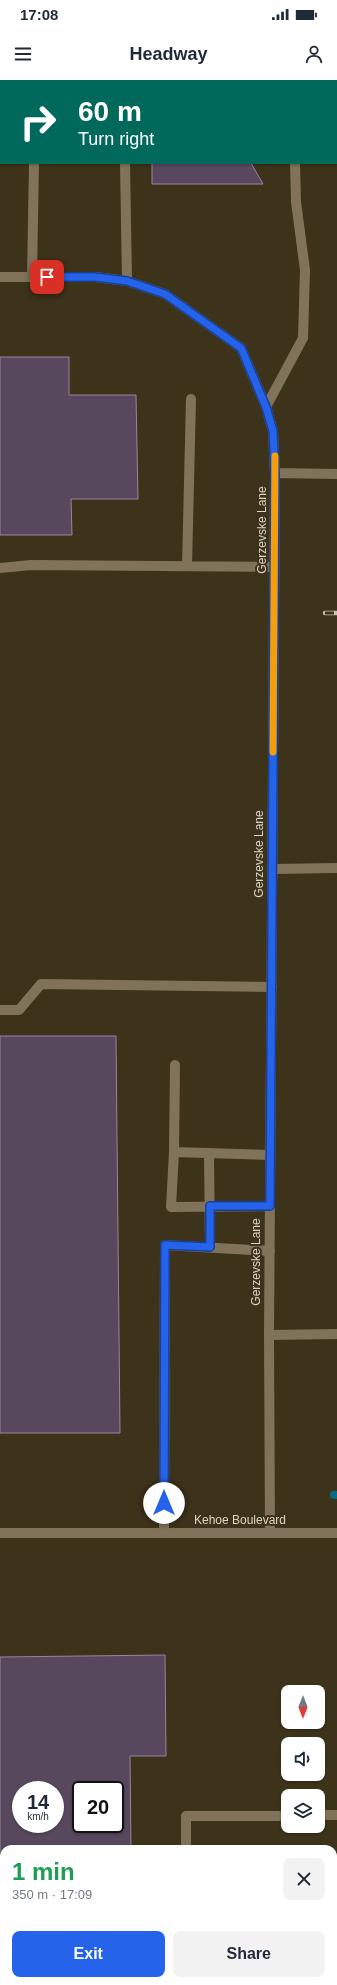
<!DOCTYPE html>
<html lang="en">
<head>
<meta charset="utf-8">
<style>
  body { margin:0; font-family:Arial,sans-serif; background:#f2f2f3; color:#1f2937; height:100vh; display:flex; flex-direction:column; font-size:15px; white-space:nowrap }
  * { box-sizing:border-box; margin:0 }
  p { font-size:13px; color:#747a83 }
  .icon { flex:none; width:22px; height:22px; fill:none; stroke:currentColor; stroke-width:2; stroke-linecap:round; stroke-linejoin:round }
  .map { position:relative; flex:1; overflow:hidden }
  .panel { position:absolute; left:0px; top:1765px; width:337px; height:140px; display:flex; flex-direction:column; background:#fff; border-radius:12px 12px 0 0; box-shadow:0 1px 3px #0004 }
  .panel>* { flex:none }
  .top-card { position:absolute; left:0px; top:0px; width:337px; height:84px; box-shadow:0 1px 3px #0004; background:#00695c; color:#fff; overflow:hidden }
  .needle { width:26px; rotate:180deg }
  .buttons { position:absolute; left:281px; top:1605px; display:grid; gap:8px }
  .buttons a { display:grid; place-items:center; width:44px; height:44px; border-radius:8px; background:#fff; box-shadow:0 1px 3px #0004; font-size:20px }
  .speed { position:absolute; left:12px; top:1701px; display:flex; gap:8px; font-size:20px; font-weight:700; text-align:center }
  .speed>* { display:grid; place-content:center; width:52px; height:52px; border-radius:50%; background:#fff; box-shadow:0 1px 3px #0004; line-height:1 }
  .speed small { font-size:10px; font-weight:400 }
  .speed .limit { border:2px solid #111; border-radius:6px; background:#fff; color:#111 }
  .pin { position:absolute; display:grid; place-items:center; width:34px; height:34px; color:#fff; margin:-17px; border-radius:8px; box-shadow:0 2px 6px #0006 }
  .me { position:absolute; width:44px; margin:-22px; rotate:0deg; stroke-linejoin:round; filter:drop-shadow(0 0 3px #0008) }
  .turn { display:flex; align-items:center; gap:14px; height:84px; padding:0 12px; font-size:18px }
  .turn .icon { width:52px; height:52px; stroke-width:2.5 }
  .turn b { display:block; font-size:28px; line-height:34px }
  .round { display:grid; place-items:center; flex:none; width:42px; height:42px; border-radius:8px; background:#f2f2f3 }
  .overview { display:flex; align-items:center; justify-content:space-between; height:68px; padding:0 12px }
  h1 { font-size:24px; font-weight:600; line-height:30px; color:#1e9e55 }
  .action { display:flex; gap:8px; margin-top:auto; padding:8px 12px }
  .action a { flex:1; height:46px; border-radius:8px; background:#2563eb; color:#fff; font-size:16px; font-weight:600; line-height:46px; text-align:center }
  .action a+a { background:#f2f2f3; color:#1f2937 }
  .status { display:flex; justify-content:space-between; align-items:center; height:28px; padding:0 20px; background:#fff; direction:ltr }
  .status svg { height:11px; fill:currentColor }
  header { display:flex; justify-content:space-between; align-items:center; height:52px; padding:0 12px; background:#fff; font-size:18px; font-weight:600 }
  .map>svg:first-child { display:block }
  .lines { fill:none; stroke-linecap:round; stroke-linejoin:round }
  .stream { stroke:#016e84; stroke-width:8 }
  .building { fill:#57485d; stroke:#97879f; fill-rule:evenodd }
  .minor { stroke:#80735a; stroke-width:10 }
  .rail-casing { stroke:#c8c1b2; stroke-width:4.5 }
  .rail { stroke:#3d321a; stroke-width:3; stroke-dasharray:9; stroke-linecap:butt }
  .route-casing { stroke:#184099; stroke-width:10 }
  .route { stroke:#2563eb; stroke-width:7 }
  .slow { stroke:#f59e0b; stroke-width:7 }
  .labels { text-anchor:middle; stroke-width:4; stroke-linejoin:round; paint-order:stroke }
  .street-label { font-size:12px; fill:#dcd5c7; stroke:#3d321a }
</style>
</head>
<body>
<div class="status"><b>17:08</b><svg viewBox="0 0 49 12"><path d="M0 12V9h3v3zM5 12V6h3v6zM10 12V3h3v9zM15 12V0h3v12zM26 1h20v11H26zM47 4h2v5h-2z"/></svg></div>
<header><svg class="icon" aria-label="menu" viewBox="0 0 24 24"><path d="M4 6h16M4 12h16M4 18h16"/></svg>Headway<svg class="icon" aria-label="person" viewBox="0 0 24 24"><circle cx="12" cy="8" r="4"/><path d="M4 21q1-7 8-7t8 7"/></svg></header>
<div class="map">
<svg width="337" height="1905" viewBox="0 0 337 1905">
  <rect width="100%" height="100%" fill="#3d321a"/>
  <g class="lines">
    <path class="stream" d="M 334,1415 L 337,1415"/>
  </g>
  <path class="building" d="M 152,0 L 253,0 L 253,1 L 152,1 Z
    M 152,83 L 251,83 L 263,104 L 152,104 Z
    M 0,277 L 69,277 L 69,315 L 136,315 L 138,419 L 71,419 L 72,455 L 0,455 Z
    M 0,956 L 116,956 L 120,1353 L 0,1353 Z
    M 165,1575 L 166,1676 L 130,1676 L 131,1769 L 4,1769 L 4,1901 L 132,1901 L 132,1905 L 0,1905 L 0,1577 ZM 21,1710 L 55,1710 L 55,1744 L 21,1744 ZM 81,1710 L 115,1710 L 115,1744 L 81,1744 Z"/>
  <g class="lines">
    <path class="minor" d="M 124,0 L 124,1
      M 294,0 L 294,1
      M 0,31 L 1,31
      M 125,83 L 127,201
      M 0,197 L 95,197 L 127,201 L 165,214 L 241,268 L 266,327 L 273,351 L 275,393 L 269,1255 L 270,1453
      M 32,197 L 34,83
      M 266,327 L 303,258 L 305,190 L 296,122 L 295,83
      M 275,393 L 337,394
      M 187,486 L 191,319
      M 0,488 L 31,485 L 274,487
      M 272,789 L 337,788
      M 0,930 L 19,930 L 41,904 L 272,907
      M 175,985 L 174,1072 L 270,1075
      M 174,1072 L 171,1127 L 270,1126
      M 209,1073 L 210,1167
      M 269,1255 L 337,1254
      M 0,1453 L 337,1453
      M 164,1453 L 165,1165 L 270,1171
      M 318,1735 L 337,1735
      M 186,1769 L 186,1736 L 288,1736
      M 187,1901 L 187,1905
      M 336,1905 L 337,1778"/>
    <defs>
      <path id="rail" d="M 325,533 L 337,533"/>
    </defs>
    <use href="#rail" class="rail-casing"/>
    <use href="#rail" class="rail"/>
  </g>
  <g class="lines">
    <defs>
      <path id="route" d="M 47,197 L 95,197 L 127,201 L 165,214 L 241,268 L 266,327 L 273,351 L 275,393 L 270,1126 L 210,1126 L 210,1167 L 165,1165 L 164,1423"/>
    </defs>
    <use href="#route" class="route-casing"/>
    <use href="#route" class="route"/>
    <path class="slow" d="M 273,672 L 275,376"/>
  </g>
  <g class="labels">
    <g class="street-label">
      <text transform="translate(262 450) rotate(-90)" y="4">Gerzevske Lane</text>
      <text transform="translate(259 774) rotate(-90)" y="4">Gerzevske Lane</text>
      <text transform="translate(256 1182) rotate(-90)" y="4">Gerzevske Lane</text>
      <text x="240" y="1444">Kehoe Boulevard</text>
    </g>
  </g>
</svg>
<div class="buttons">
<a><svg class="needle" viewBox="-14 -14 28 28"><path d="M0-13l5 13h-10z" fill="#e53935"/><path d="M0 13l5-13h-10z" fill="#747a83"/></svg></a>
<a><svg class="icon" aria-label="sound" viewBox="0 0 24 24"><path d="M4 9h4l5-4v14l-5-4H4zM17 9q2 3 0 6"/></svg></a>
<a><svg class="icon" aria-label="layers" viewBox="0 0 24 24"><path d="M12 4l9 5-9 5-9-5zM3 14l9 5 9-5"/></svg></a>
</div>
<div class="speed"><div>14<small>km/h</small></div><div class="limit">20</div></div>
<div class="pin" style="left:47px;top:197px;background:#d93025"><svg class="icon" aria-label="arrive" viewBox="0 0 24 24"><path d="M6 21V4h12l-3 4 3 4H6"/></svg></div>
<svg class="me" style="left:164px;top:1423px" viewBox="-20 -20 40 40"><circle r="19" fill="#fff"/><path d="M0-13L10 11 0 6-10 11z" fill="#2563eb"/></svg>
<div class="top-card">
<div class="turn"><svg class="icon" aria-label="right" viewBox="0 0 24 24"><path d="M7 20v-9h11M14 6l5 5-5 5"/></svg><div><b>60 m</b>Turn right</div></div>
</div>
<section class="panel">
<div class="overview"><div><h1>1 min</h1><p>350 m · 17:09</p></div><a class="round"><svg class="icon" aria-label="close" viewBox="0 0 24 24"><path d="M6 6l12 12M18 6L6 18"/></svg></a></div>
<div class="action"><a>Exit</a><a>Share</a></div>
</section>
</div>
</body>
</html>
